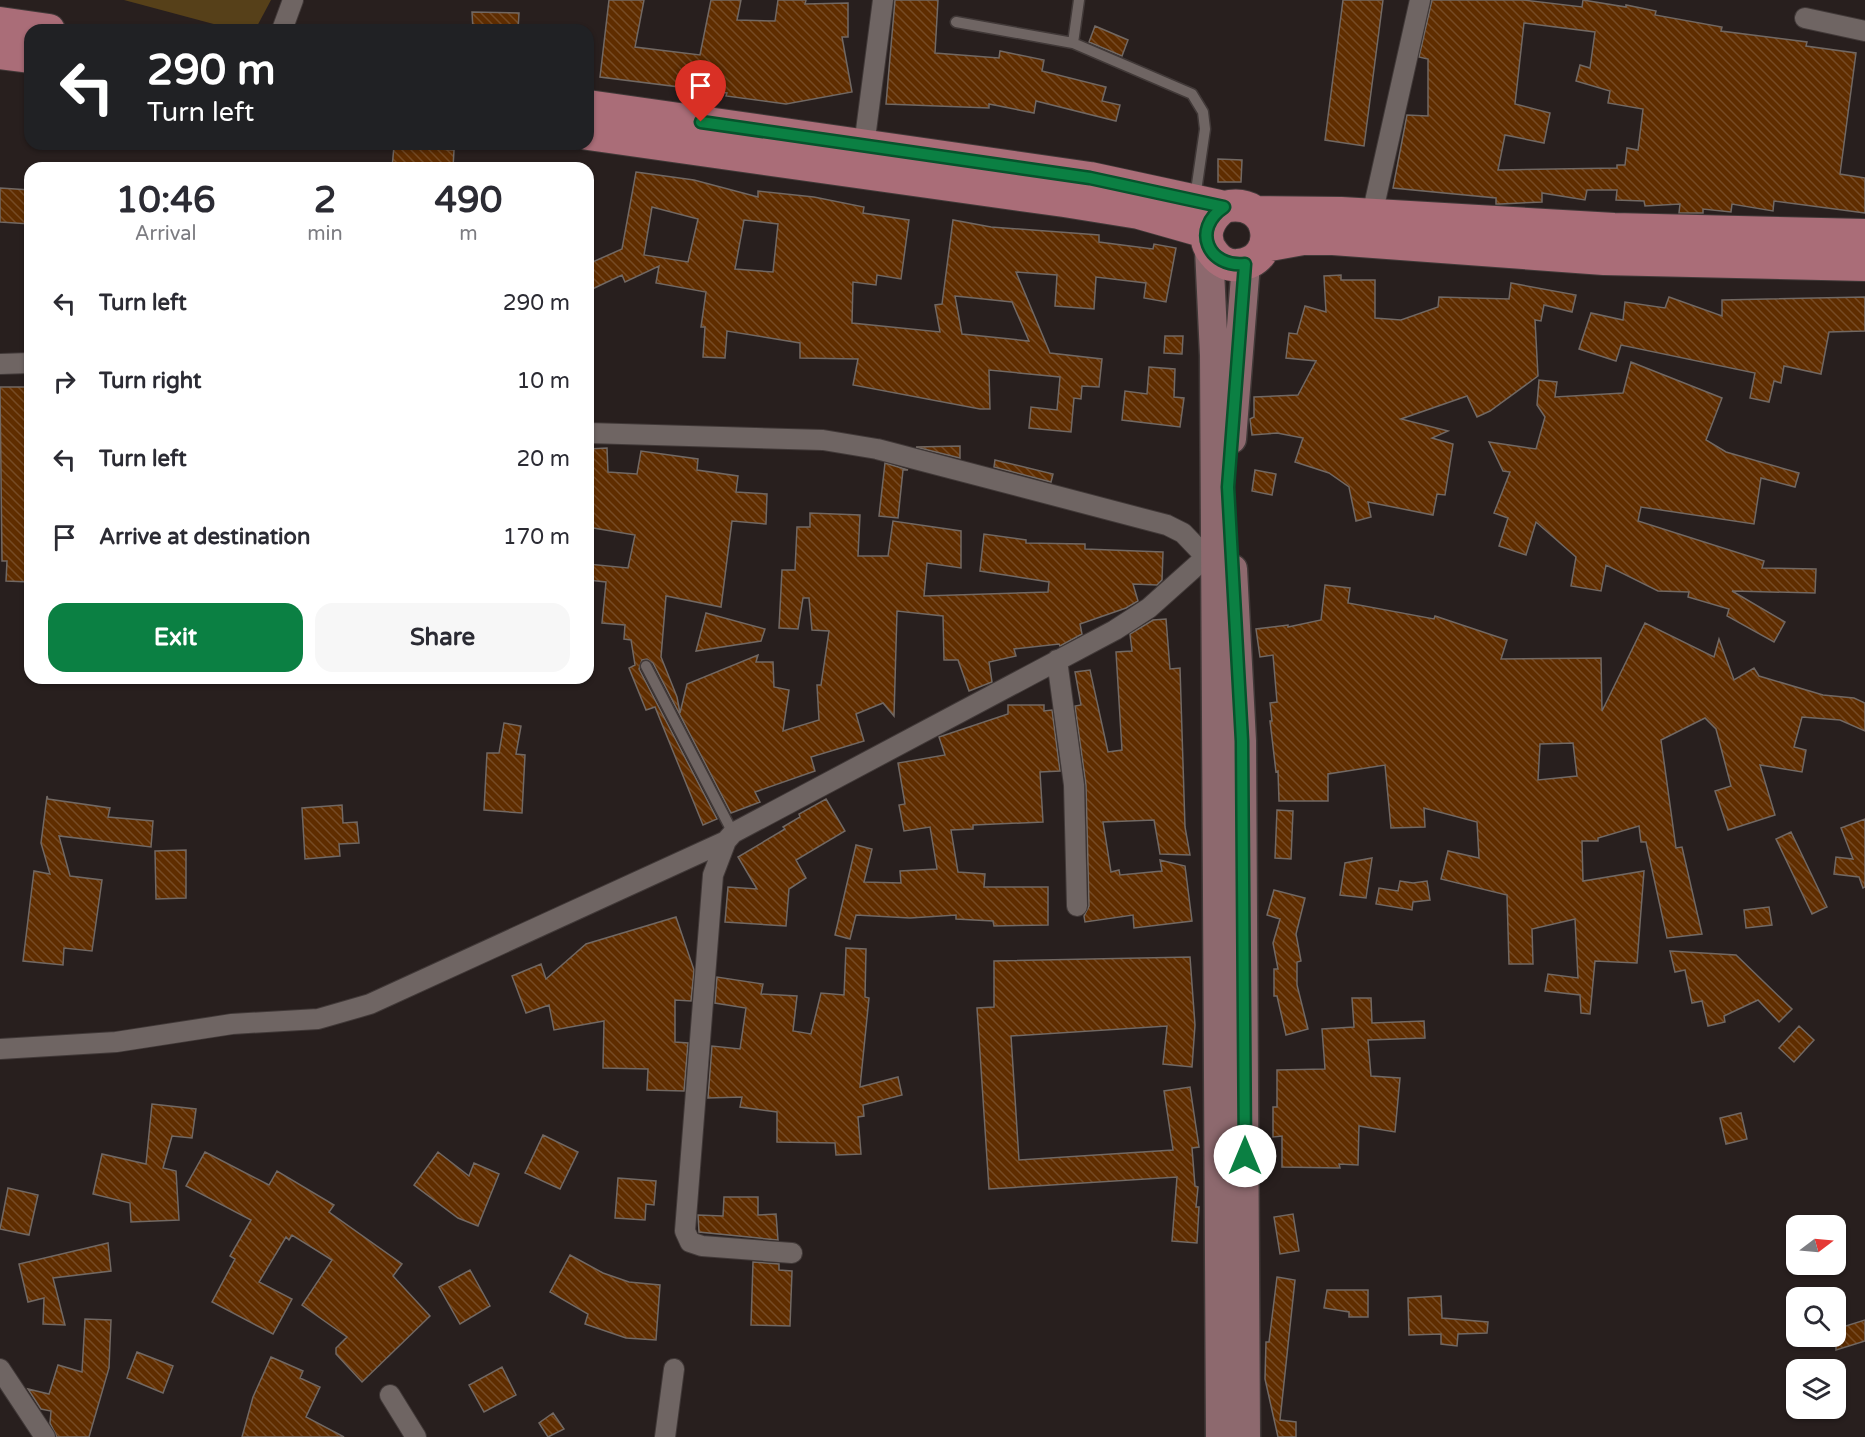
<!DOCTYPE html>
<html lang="en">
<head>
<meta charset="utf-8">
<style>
  body { margin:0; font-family:"Varela Round",sans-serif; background:#f7f7f7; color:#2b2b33; height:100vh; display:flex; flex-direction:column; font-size:22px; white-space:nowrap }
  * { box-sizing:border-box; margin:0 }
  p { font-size:20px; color:#7c7c81 }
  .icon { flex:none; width:33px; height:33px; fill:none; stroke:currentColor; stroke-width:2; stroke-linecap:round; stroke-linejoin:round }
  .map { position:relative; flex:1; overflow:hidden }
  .drawer { position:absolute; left:24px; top:162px; width:570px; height:522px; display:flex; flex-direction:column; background:#fff; border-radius:18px; box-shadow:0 2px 4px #0004 }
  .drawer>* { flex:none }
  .banner { position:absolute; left:24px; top:24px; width:570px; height:126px; border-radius:18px; box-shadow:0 2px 4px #0004; background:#202124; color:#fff; overflow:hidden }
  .needle { width:39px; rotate:74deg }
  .tools { position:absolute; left:1786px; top:1215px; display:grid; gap:12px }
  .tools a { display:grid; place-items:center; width:60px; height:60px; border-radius:12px; background:#fff; box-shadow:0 2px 4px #0004; font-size:30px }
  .pin { position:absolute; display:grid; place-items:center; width:51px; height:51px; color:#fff; margin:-62px -26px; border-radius:50% 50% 50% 0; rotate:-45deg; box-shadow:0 0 6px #0007 }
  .pin .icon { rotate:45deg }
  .me { position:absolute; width:66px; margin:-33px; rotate:0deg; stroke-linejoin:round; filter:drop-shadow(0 0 4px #0008) }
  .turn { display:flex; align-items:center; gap:21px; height:126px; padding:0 24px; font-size:27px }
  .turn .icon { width:78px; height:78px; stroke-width:2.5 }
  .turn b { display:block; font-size:42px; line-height:51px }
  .eta { display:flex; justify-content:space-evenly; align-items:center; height:102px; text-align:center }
  .eta b { font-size:36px; font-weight:800; line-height:42px }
  .primary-button { display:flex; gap:12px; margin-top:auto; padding:12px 24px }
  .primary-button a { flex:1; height:69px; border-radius:18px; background:#0b8043; color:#fff; font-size:24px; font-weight:800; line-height:69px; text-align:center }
  .primary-button a+a { background:#f7f7f7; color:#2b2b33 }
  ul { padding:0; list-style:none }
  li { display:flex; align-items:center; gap:18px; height:78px; padding:0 24px }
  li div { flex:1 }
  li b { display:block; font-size:22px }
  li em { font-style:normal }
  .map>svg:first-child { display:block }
  .green { fill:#564019 }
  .building { fill:url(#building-back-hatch); stroke:#716863; stroke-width:1.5; fill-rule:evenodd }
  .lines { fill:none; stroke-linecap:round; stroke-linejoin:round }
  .service-casing { stroke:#413938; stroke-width:13 }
  .minor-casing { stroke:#413938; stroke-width:22 }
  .secondary-casing { stroke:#413938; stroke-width:31 }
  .primary-casing { stroke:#413938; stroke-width:34 }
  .service { stroke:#6f6563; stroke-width:10 }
  .minor { stroke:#6f6563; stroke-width:20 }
  .secondary { stroke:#8d696e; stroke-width:28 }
  .primary { stroke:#aa6d78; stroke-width:32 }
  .route-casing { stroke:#07532c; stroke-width:15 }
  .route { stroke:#0b8043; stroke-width:10 }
</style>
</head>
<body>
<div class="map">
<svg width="1865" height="1437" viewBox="0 0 1865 1437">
  <defs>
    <pattern id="building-back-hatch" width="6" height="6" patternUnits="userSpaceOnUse" patternTransform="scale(1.5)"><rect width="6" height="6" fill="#5f2d00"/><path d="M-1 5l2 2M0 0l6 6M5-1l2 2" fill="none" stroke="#764b25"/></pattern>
  </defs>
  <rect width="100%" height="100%" fill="#281f1e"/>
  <path class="green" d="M 124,0 L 271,0 L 255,30 L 236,30 Z"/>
  <path class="building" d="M 609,0 L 644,0 L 635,47 L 700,55 L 711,0 L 741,0 L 737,20 L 775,21 L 778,0 L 806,0 L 805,4 L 848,3 L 848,37 L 842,37 L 852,92 L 786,104 L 726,96 L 727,93 L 600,77 Z
    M 895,0 L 938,0 L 935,53 L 999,58 L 1000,51 L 1044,60 L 1042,71 L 1106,87 L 1102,101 L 1120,105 L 1116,121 L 1036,101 L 1034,113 L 989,104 L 989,108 L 886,104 Z
    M 1343,0 L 1383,0 L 1364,146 L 1325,140 Z
    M 1432,0 L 1523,0 L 1582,7 L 1583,0 L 1626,7 L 1626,5 L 1656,11 L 1655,15 L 1722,27 L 1721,31 L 1807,42 L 1806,46 L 1856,53 L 1840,174 L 1865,178 L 1865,213 L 1774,201 L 1773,211 L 1732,204 L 1731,212 L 1703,209 L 1703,213 L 1679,213 L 1680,204 L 1645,206 L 1644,201 L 1616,200 L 1617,190 L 1587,190 L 1585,200 L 1542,193 L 1542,202 L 1500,204 L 1496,204 L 1496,198 L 1393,188 L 1407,115 L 1428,116 L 1428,59 L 1419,57 ZM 1524,23 L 1595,32 L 1590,68 L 1580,65 L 1576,81 L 1610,91 L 1608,103 L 1643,109 L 1638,150 L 1627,148 L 1625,165 L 1617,165 L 1617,168 L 1498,170 L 1505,135 L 1544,143 L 1550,113 L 1515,104 Z
    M 472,12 L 519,13 L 518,30 L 473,30 Z
    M 1095,26 L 1128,40 L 1122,56 L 1089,42 Z
    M 394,146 L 454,150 L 453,168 L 392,168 Z
    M 1218,159 L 1242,160 L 1241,182 L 1218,182 Z
    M 636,172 L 694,180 L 758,197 L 758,191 L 814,197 L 864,207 L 863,213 L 909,220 L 901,279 L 877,275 L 876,285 L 853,282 L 852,323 L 940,332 L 935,305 L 942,304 L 953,220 L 991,227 L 1099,235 L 1099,242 L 1153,249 L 1154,244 L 1176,248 L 1166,302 L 1144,298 L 1146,283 L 1096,277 L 1094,309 L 1055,306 L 1057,275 L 1016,272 L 1050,353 L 1102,359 L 1099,387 L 1082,386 L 1081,399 L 1074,398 L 1071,432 L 1029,428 L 1031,407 L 1057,410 L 1060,377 L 989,370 L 990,409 L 980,409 L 853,385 L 858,359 L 800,358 L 800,343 L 727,331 L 725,358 L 703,357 L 705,327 L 701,327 L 706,292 L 656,283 L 659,266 L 625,282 L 622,275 L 588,291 L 588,264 L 622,249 ZM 652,207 L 698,219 L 688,262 L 644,255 ZM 744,220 L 778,224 L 773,272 L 735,269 ZM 955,296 L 1012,302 L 1029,341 L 962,334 Z
    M 0,188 L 30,190 L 30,224 L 0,222 Z
    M 1341,275 L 1341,280 L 1375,280 L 1375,318 L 1401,320 L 1438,307 L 1439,297 L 1509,299 L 1511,283 L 1576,295 L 1572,312 L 1544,305 L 1541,321 L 1535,320 L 1538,376 L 1490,411 L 1477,417 L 1467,396 L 1401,419 L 1448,431 L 1432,438 L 1453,444 L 1445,495 L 1437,494 L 1433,515 L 1368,502 L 1371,517 L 1356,521 L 1349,487 L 1329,473 L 1295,462 L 1303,438 L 1277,433 L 1252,435 L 1250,419 L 1254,417 L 1254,397 L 1298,395 L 1316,361 L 1286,358 L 1289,333 L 1297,334 L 1305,306 L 1326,312 L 1324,276 Z
    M 1669,297 L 1722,316 L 1722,300 L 1865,297 L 1865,331 L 1829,332 L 1821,374 L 1784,366 L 1781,383 L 1774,381 L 1769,402 L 1750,398 L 1755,373 L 1621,345 L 1616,361 L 1579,349 L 1591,313 L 1623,320 L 1625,302 L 1665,308 Z
    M 1165,336 L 1183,336 L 1182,354 L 1164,353 Z
    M 1631,362 L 1722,398 L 1706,440 L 1726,452 L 1799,473 L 1795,487 L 1761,478 L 1754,524 L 1641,507 L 1638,521 L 1764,561 L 1762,568 L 1816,569 L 1815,593 L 1732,591 L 1785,622 L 1774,642 L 1727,616 L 1729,609 L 1688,597 L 1689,592 L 1658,591 L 1606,565 L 1601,591 L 1571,586 L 1576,557 L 1536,522 L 1526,555 L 1499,546 L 1508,518 L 1494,513 L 1510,472 L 1503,471 L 1489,442 L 1536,449 L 1545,417 L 1537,405 L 1539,380 L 1557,382 L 1555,397 L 1623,393 Z
    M 1149,367 L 1175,369 L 1174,397 L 1184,398 L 1180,427 L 1122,420 L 1125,391 L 1147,394 Z
    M 0,387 L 30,387 L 30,582 L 6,581 L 7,561 L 2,561 Z
    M 960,446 L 960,458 L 916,447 Z
    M 607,448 L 608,472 L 637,474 L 641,451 L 698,459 L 697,470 L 738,476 L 736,492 L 767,494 L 766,524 L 732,521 L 721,607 L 666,596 L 661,657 L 677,697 L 680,713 L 687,684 L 758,655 L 756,662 L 773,662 L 774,687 L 789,690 L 783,731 L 819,720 L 817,685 L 821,685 L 829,631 L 812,630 L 809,598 L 803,598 L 798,629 L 779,628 L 782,570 L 795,570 L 797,527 L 810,527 L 810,513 L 860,515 L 858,556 L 888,556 L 893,521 L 961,531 L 961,568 L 927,563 L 924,596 L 1048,592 L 1049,582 L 980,571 L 984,534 L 1026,540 L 1026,543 L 1085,544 L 1085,549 L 1163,552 L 1162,580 L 1157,585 L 1133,584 L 1138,601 L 1126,608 L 1080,624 L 1082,634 L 1060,646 L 1059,644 L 1014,649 L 1016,656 L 989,662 L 992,682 L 969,691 L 958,660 L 944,660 L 943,616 L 897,611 L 894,716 L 883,703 L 856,714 L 864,741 L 811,757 L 815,771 L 755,792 L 760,802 L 731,813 L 653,663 L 647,659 L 642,660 L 639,669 L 717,819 L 703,825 L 655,707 L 646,710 L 629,668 L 635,665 L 631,640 L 624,639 L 625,625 L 602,623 L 606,582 L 588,580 L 588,564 L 628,568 L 635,535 L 588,527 L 588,449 Z
    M 995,460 L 1053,474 L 1051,482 L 994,467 Z
    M 885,463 L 908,470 L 903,470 L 898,518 L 879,516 Z
    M 1255,470 L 1276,474 L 1272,495 L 1252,491 Z
    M 1325,585 L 1350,588 L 1348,603 L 1434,619 L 1435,616 L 1507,640 L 1501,659 L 1601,658 L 1602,711 L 1645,623 L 1714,657 L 1719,639 L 1734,680 L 1754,668 L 1759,676 L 1823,695 L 1854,698 L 1865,703 L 1865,731 L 1840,720 L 1802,717 L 1794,747 L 1806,750 L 1802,772 L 1760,765 L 1775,815 L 1728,830 L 1715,791 L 1731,786 L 1716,729 L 1705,718 L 1661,740 L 1676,848 L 1682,847 L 1702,934 L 1667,938 L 1646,842 L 1641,842 L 1639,826 L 1598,838 L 1598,841 L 1582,841 L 1583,881 L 1644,871 L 1637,963 L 1595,961 L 1590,1014 L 1581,1013 L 1580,995 L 1545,991 L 1548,974 L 1578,978 L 1575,919 L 1532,929 L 1533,964 L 1509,964 L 1507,895 L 1441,879 L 1448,851 L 1479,858 L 1477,822 L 1424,808 L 1425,827 L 1391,828 L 1385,765 L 1328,774 L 1328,801 L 1279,801 L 1278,771 L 1276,772 L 1270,721 L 1272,721 L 1270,703 L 1277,702 L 1273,655 L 1260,657 L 1256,629 L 1288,625 L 1288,627 L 1321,620 ZM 1573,743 L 1577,776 L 1538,780 L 1540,744 Z
    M 706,613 L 765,629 L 761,641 L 696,651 Z
    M 1166,619 L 1170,669 L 1180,668 L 1185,827 L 1190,855 L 1160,854 L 1154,820 L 1103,822 L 1111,872 L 1119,870 L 1120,875 L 1162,871 L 1160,860 L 1185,866 L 1192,921 L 1134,928 L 1133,915 L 1085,922 L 1084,916 L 1089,906 L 1086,785 L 1075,706 L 1081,705 L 1075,672 L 1090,670 L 1108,752 L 1122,750 L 1116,652 L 1132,651 L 1130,634 L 1153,620 Z
    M 1008,705 L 1044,705 L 1044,711 L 1052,710 L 1060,771 L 1040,772 L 1043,822 L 973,825 L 973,829 L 951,830 L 958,872 L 985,874 L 984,887 L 1048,887 L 1048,925 L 994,926 L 993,921 L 956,919 L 956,915 L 910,918 L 856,915 L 850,939 L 835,935 L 856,845 L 872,849 L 864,882 L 901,883 L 900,871 L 937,869 L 930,827 L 904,831 L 899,805 L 905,804 L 898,763 L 945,755 L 939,737 L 1008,714 Z
    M 504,723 L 521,726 L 516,754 L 525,755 L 522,813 L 484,810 L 487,753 L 499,753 Z
    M 47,796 L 48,799 L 110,808 L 108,817 L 153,821 L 151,847 L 59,836 L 70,876 L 102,880 L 92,951 L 64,948 L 63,965 L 23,961 L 34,871 L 50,874 L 41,843 Z
    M 826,799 L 845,831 L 796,860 L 806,878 L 789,889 L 786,926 L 725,922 L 728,887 L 757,889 L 738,857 L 785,829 L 783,827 L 800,817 L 799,814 Z
    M 342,805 L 343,823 L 357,822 L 359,843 L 339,844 L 340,856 L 305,859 L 302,808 Z
    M 1277,810 L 1293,811 L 1291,859 L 1275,858 Z
    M 1865,819 L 1865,887 L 1863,888 L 1859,877 L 1834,874 L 1836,857 L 1853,859 L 1841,828 Z
    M 1791,832 L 1827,907 L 1812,914 L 1776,839 Z
    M 186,850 L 186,898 L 156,899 L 155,851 Z
    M 1372,858 L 1366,898 L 1340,895 L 1345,863 Z
    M 1400,881 L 1413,883 L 1427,881 L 1430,900 L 1413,902 L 1412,910 L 1376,904 L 1379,888 L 1398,891 Z
    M 1274,890 L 1305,898 L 1296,934 L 1301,961 L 1297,962 L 1297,985 L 1308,1029 L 1286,1035 L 1277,996 L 1274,996 L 1274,969 L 1278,969 L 1273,943 L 1280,919 L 1267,915 Z
    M 1769,907 L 1772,925 L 1746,928 L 1744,910 Z
    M 676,917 L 694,970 L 691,1001 L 675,1000 L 675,1042 L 688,1043 L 684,1091 L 647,1090 L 648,1069 L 603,1068 L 604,1021 L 554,1030 L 549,1005 L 526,1013 L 512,976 L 541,964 L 546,979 L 586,944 Z
    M 846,948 L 866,949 L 865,997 L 869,998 L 860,1087 L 898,1077 L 902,1095 L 863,1105 L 864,1116 L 858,1117 L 861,1154 L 836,1155 L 835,1143 L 777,1142 L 777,1112 L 740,1107 L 742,1097 L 708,1098 L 712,1046 L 740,1049 L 746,1008 L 715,1003 L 717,977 L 763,984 L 761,994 L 797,996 L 793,1031 L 811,1034 L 821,993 L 844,995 Z
    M 1670,951 L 1736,955 L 1792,1009 L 1779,1022 L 1758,1000 L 1724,1016 L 1725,1022 L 1708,1026 L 1702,1001 L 1692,1003 L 1685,970 L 1675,972 Z
    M 1190,957 L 1195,1025 L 1192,1067 L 1163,1064 L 1167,1026 L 1011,1036 L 1019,1160 L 1173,1150 L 1164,1091 L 1190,1087 L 1199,1147 L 1192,1148 L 1195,1186 L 1198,1187 L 1196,1207 L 1199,1207 L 1197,1243 L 1172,1241 L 1177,1177 L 989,1189 L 977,1008 L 994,1007 L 994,961 Z
    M 1352,998 L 1371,998 L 1372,1023 L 1424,1021 L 1425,1038 L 1368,1040 L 1371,1076 L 1400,1078 L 1395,1132 L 1359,1126 L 1358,1165 L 1339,1164 L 1340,1168 L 1282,1167 L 1282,1136 L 1273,1137 L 1273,1107 L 1277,1107 L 1277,1070 L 1325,1069 L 1322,1029 L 1354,1027 Z
    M 1799,1026 L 1814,1040 L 1794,1062 L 1779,1048 Z
    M 152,1104 L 196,1109 L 192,1138 L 172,1136 L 163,1168 L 176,1171 L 179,1220 L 131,1222 L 130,1203 L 93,1194 L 102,1154 L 146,1164 Z
    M 1741,1113 L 1747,1139 L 1726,1144 L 1720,1118 Z
    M 543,1135 L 578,1152 L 560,1189 L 525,1173 Z
    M 205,1152 L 269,1185 L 277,1171 L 334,1205 L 329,1212 L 402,1264 L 393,1276 L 430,1316 L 362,1382 L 336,1354 L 336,1348 L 347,1337 L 302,1305 L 332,1260 L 292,1235 L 289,1240 L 286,1237 L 259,1282 L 292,1299 L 273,1334 L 212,1302 L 235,1259 L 230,1256 L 251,1220 L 186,1186 Z
    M 438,1152 L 469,1176 L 474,1163 L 499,1174 L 478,1226 L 458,1218 L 414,1185 Z
    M 618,1178 L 656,1181 L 654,1205 L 646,1204 L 645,1220 L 615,1218 Z
    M 8,1188 L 38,1195 L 29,1235 L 0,1229 Z
    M 724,1197 L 758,1197 L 758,1215 L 776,1214 L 778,1240 L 699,1232 L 698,1215 L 723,1216 Z
    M 1293,1214 L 1299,1251 L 1280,1254 L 1274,1217 Z
    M 108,1243 L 111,1271 L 53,1278 L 65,1325 L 43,1324 L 44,1298 L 28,1302 L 19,1264 Z
    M 570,1255 L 603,1273 L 629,1282 L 660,1285 L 656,1340 L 626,1338 L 585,1324 L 588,1314 L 550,1292 Z
    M 753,1262 L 779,1264 L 779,1270 L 792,1271 L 790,1326 L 751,1325 Z
    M 470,1270 L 490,1306 L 460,1324 L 439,1287 Z
    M 1277,1277 L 1295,1280 L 1280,1420 L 1296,1422 L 1296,1437 L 1278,1437 L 1265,1379 L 1266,1342 L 1269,1342 Z
    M 1327,1290 L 1368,1290 L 1368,1317 L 1349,1317 L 1349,1312 L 1324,1308 Z
    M 1441,1296 L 1442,1318 L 1488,1322 L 1487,1333 L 1458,1334 L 1457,1346 L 1441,1344 L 1441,1334 L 1409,1335 L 1408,1298 Z
    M 85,1319 L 111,1320 L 109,1368 L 89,1437 L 57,1437 L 50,1423 L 51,1411 L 41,1409 L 28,1389 L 49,1394 L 58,1365 L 82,1372 Z
    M 1865,1320 L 1865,1341 L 1836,1350 L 1836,1329 Z
    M 137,1352 L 173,1366 L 163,1393 L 127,1378 Z
    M 271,1357 L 303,1371 L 300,1378 L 320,1387 L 306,1417 L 344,1437 L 242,1437 L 253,1397 Z
    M 502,1367 L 516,1395 L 484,1412 L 469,1385 Z
    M 553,1413 L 564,1429 L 548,1437 L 539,1423 Z"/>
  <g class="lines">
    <defs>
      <path id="service" d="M 956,22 L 1073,43 L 1192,94 L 1203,112 L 1205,129 L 1195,198
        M 1073,43 L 1079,0
        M 646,666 L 733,833"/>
      <path id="minor" d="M 1805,18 L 1865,31
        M 282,30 L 293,0
        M 864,146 L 883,0
        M 1372,215 L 1420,0
        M 0,364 L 30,363
        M 588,433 L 823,440 L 877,449 L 1167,525 L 1183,533 L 1206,557
        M 1057,660 L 1074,785 L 1077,906
        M 0,1049 L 116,1042 L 232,1024 L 318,1019 L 370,1004 L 726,841
        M 792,1253 L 702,1246 L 690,1242 L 685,1231 L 713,875 L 726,841 L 733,833 L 1115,630 L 1149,608 L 1215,549
        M 0,1369 L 45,1437
        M 390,1395 L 416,1437
        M 665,1437 L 674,1369"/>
      <path id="secondary" d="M 1209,249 L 1214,355 L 1220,1437
        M 1232,439 L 1246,264
        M 1233,569 L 1242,741 L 1246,1437"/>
      <path id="primary" d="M 0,23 L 49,30
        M 0,53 L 30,57
        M 588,106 L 1090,178 L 1224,207 C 1273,195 1282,261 1238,265 C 1229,266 1220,262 1214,254 C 1200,238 1208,218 1224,207
        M 588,134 L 1064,201 L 1139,213 L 1206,232
        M 1256,212 L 1341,213 L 1614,229 L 1865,235
        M 1265,246 L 1303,239 L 1333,239 L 1604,259 L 1865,265"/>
    </defs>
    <use href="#service" class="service-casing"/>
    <use href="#minor" class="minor-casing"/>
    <use href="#secondary" class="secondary-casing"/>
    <use href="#primary" class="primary-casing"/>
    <use href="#service" class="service"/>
    <use href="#minor" class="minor"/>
    <use href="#secondary" class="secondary"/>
    <use href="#primary" class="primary"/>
  </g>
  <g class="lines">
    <defs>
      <path id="route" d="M 701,122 L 1090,178 L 1224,207 C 1191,229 1208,268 1245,264 L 1228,487 L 1242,741 L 1245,1156"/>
    </defs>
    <use href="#route" class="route-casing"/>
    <use href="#route" class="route"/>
  </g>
</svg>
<div class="tools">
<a><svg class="needle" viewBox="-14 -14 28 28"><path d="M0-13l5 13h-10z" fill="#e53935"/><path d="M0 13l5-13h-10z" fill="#7c7c81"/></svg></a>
<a><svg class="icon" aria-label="search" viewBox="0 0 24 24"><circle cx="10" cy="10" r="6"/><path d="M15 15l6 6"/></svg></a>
<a><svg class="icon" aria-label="layers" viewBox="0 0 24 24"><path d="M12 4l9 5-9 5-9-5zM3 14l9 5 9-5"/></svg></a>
</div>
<div class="pin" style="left:701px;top:122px;background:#d93025"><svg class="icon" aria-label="arrive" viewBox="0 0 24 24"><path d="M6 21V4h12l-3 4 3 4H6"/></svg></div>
<svg class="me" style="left:1245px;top:1156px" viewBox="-20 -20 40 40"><circle r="19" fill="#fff"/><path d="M0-13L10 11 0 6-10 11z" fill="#0b8043"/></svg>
<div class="banner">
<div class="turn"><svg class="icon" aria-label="left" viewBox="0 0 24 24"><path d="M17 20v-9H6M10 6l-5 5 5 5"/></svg><div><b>290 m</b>Turn left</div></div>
</div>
<section class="drawer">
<div class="eta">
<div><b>10:46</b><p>Arrival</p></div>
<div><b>2</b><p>min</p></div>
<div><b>490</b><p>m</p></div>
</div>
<ul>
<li><svg class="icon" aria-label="left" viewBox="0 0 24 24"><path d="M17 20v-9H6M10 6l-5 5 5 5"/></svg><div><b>Turn left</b></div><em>290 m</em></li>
<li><svg class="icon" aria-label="right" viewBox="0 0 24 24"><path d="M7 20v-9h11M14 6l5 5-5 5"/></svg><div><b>Turn right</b></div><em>10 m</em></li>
<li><svg class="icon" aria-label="left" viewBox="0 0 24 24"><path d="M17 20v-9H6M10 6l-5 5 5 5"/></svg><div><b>Turn left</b></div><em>20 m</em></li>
<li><svg class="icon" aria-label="arrive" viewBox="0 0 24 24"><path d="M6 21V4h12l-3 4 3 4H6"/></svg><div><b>Arrive at destination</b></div><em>170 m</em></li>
</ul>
<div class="primary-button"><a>Exit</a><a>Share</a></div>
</section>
</div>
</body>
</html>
